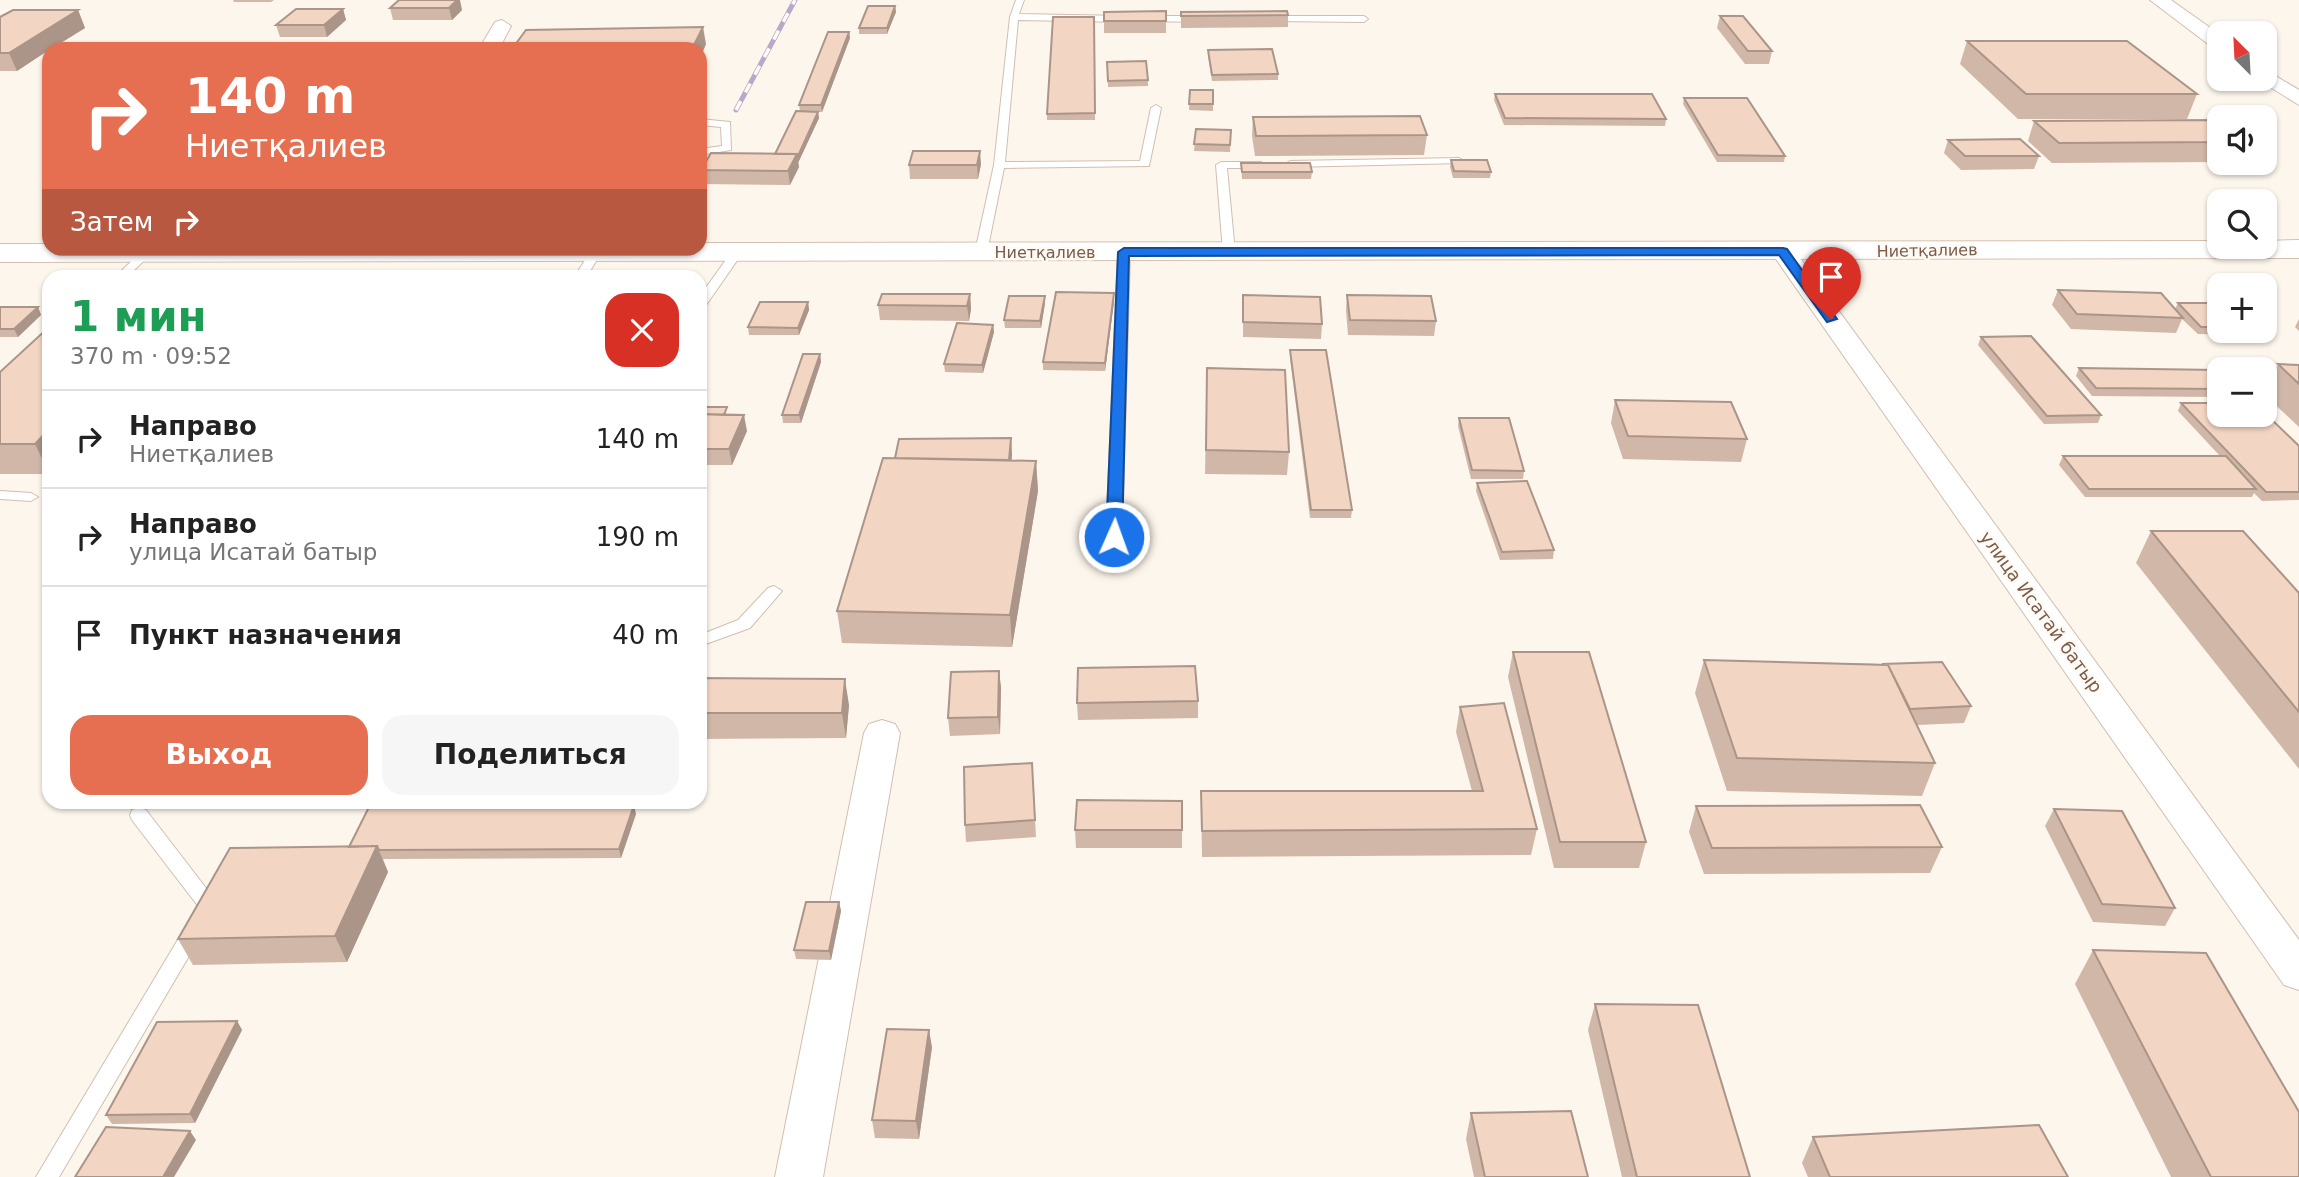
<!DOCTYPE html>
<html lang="ru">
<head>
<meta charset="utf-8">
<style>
  body { margin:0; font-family:"DejaVu Sans",sans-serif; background:#f6f6f6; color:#222; height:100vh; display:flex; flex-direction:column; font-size:26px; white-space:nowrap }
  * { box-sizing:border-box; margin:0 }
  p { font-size:23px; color:#767676 }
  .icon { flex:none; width:38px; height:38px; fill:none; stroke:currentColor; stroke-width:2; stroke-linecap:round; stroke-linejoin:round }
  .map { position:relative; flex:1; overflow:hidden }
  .drawer { position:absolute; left:42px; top:270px; width:665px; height:539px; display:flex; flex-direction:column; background:#fff; border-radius:21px; box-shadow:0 2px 5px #0004 }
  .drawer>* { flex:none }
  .guide { position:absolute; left:42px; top:42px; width:665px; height:214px; border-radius:21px; box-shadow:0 2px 5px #0004; background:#e76f51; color:#fff; overflow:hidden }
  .needle { width:46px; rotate:336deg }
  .buttons { position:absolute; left:2207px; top:21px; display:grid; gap:14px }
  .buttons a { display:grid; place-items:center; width:70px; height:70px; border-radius:14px; background:#fff; box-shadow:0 2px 5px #0004; font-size:35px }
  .pin { position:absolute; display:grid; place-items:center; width:60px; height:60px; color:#fff; margin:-72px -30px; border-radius:50% 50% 50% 0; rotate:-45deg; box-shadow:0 0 7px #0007 }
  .pin .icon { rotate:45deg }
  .me { position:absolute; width:77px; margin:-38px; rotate:2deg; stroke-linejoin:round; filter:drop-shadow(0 0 5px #0008) }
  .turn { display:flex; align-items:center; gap:24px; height:147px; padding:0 28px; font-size:32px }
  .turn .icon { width:91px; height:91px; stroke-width:2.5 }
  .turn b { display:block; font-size:49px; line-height:60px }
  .then { display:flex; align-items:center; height:66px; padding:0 28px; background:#0003; gap:14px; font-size:26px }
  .round { display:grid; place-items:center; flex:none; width:74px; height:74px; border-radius:21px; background:#f6f6f6 }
  .overview { display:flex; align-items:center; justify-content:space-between; height:119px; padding:0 28px }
  h1 { font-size:42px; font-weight:700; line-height:52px; color:#1e9e55 }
  .cta { display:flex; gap:14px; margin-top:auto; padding:14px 28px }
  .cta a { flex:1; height:80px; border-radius:21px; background:#e76f51; color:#fff; font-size:28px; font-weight:700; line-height:80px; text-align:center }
  .cta a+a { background:#f6f6f6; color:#222 }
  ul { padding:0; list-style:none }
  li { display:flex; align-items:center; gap:21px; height:98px; padding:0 28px; border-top:2px solid #e0e0e0 }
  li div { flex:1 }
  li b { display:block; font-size:26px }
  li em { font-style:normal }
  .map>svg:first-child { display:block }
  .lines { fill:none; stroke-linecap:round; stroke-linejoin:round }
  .lane-casing { stroke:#d1beb0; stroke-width:2 }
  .street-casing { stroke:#d1beb0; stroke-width:2 }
  .secondary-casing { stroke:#d6c0b0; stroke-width:2 }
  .lane { fill:#fff; fill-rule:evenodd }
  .street { fill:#fff; fill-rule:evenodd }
  .secondary { fill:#fff; fill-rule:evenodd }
  .rail-casing { stroke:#b9a8c9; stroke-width:5 }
  .rail { stroke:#fffaf3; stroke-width:3.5; stroke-dasharray:10; stroke-linecap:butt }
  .wall { fill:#d1b7a8 }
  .shaded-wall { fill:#aa9588 }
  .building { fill:#f3d5c3; stroke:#aa9588; stroke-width:2 }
  .route { fill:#1a73e8; stroke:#114b97; stroke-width:2 }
  .labels { text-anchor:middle; stroke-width:5; stroke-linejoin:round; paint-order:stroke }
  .far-street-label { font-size:16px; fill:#7a5c4d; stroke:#fffaf3 }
  .street-label { font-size:18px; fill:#7a5c4d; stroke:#fffaf3 }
</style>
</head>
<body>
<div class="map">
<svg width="2299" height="1177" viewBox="0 0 2299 1177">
  <rect width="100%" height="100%" fill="#fdf6ec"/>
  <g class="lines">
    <defs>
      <path id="lane" d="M 1016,0 L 1024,0 L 1019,14 L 1124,16 L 1128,19 L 1124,22 L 1018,20 L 1005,162 L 1140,161 L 1151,108 L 1156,105 L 1161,108 L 1149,166 L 1004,168 L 987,252 L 981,255 L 975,252 L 994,165 L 1010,17 Z
        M 1146,16 L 1201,16 L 1205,19 L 1201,22 L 1143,21 L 1143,17 Z
        M 1269,16 L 1364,16 L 1368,19 L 1364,22 L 1266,21 L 1266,17 Z
        M 700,119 L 730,122 L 731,150 L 700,155 L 700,149 L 722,146 L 721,127 L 700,125 Z
        M 1459,158 L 1464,161 L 1463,163 L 1290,167 L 1285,164 L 1290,161 Z
        M 1221,162 L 1261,162 L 1266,165 L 1261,168 L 1227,168 L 1235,252 L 1229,255 L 1223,252 L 1216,165 Z
        M 737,249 L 743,252 L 704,308 L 700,309 L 700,296 L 733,250 Z
        M 1124,249 L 1130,252 L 1122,537 L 1114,542 L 1106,537 L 1118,252 Z
        M 146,250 L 152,253 L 128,276 L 116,276 L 142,251 Z
        M 595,250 L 601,253 L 587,276 L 575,276 L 591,251 Z
        M 0,491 L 31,493 L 38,497 L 31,501 L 0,499 Z
        M 774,586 L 782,591 L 750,628 L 700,646 L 700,635 L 738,620 L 768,588 Z
        M 139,808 L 146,810 L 219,905 L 59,1177 L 36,1177 L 198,906 L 132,820 L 130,815 L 132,810 Z"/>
      <path id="street" d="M 2150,0 L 2171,0 L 2219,34 L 2219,49 L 2212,47 Z
        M 502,20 L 511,26 L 499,49 L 479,49 L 495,22 Z
        M 2264,69 L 2299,90 L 2299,105 L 2257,79 L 2264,79 Z
        M 1783,245 L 1792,247 L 2299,940 L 2299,990 L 2284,985 L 1771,252 L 1774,247 Z
        M 882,720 L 895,724 L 900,733 L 823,1177 L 775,1177 L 864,733 L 869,724 Z"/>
      <path id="secondary" d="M 2299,240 L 2299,258 L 0,262 L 0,244 L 49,244 L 49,248 L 700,248 L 700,243 L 2219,241 L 2219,247 L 2264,247 L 2264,241 Z"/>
    </defs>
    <use href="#lane" class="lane-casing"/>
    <use href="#street" class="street-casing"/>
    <use href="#secondary" class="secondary-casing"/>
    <use href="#lane" class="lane"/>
    <use href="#street" class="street"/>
    <use href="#secondary" class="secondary"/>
    <defs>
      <path id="rail" d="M 736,110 L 795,0"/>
    </defs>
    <use href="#rail" class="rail-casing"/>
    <use href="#rail" class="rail"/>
  </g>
  <path class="wall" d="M 233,0 L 274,0 L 271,2 L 234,2 Z
    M 399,0 L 462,10 L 452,20 L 393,20 L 390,8 Z
    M 895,6 L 896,12 L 887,34 L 859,34 L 859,28 Z
    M 343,9 L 346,20 L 327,37 L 280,37 L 276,25 Z
    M 78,10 L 85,28 L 51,49 L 49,49 L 17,71 L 0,71 L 0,17 Z
    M 1166,11 L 1166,33 L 1104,33 L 1104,21 Z
    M 1181,12 L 1288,15 L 1288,27 L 1181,28 Z
    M 1720,16 L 1772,51 L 1769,64 L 1745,64 L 1717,28 Z
    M 1094,17 L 1095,120 L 1047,120 L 1047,114 Z
    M 849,32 L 850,38 L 822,112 L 818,112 L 819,118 L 798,163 L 799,167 L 790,185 L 703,184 L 701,170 L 775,154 L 800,111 L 799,105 Z
    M 1967,41 L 2197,94 L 2187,119 L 2018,119 L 1960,64 Z
    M 706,44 L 700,58 L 700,49 L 512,49 Z
    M 1208,50 L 1278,74 L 1278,80 L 1212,81 L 1208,56 Z
    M 1107,62 L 1148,80 L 1148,86 L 1108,87 Z
    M 1190,90 L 1213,90 L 1213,111 L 1189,110 Z
    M 1495,94 L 1666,119 L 1665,126 L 1504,125 L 1494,100 Z
    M 1684,98 L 1785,156 L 1784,162 L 1717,162 L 1683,104 Z
    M 1253,117 L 1427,135 L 1424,155 L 1255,156 L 1252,136 Z
    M 2219,120 L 2219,162 L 2052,163 L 2028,141 L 2034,121 Z
    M 1196,129 L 1231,130 L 1230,152 L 1194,151 Z
    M 1948,140 L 2039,156 L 2034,169 L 1961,170 L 1944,153 Z
    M 1451,160 L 1491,172 L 1490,178 L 1453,178 L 1450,167 Z
    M 1241,163 L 1312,172 L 1311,179 L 1242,179 Z
    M 981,164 L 978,179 L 910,179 L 909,165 Z
    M 2058,290 L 2175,309 L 2178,303 L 2219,303 L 2219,331 L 2257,331 L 2255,335 L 2198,334 L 2182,319 L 2176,333 L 2071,329 L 2052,305 Z
    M 1114,293 L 1114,301 L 1105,371 L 1043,370 L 1043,362 Z
    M 970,294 L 971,309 L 969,321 L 880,320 L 878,305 Z
    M 1243,295 L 1322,324 L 1321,339 L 1243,337 Z
    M 1347,295 L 1436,321 L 1434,336 L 1348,335 L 1346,310 Z
    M 808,302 L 809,310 L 799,335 L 749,335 L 748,327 Z
    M 1045,303 L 1041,328 L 1005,328 L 1004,320 Z
    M 0,307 L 38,307 L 41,315 L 18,337 L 0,337 Z
    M 2299,319 L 2299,331 L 2295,327 Z
    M 993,325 L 994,332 L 983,373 L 945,372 L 944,364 Z
    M 49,327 L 49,474 L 0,474 L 0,372 Z
    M 1981,337 L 2101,415 L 2098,423 L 2044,424 L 1978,345 Z
    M 1290,350 L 1352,510 L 1351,518 L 1310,518 L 1290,358 Z
    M 820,354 L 821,362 L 801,423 L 783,423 L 782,415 Z
    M 2278,364 L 2299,365 L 2299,427 L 2264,394 Z
    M 1207,368 L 1289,452 L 1287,475 L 1205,474 Z
    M 2079,368 L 2219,370 L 2219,397 L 2092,396 L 2076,376 Z
    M 1615,400 L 1747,439 L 1741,462 L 1623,459 L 1611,423 Z
    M 2181,403 L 2299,446 L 2299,500 L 2262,501 L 2254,493 L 2252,497 L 2085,497 L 2059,465 L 2063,456 L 2220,456 L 2178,411 Z
    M 700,407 L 729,415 L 747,431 L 732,465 L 700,465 Z
    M 1459,418 L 1524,471 L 1523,479 L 1471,479 L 1458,426 Z
    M 1011,438 L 1012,460 L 1036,461 L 1038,491 L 1012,647 L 842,643 L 837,611 L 895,458 Z
    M 1477,483 L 1554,550 L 1553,559 L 1500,560 L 1476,491 Z
    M 2151,531 L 2299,593 L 2299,769 L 2136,563 Z
    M 1513,652 L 1646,842 L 1639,868 L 1554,868 L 1508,677 Z
    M 1704,660 L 1882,664 L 1971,706 L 1964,723 L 1917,725 L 1935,763 L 1922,796 L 1727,791 L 1695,693 Z
    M 999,671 L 1001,688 L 1000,734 L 950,736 L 948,718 Z
    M 700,678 L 849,705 L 846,738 L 700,739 Z
    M 1198,701 L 1198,718 L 1078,720 L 1077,703 Z
    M 1460,707 L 1537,829 L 1531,855 L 1202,857 L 1201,791 L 1472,791 L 1456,732 Z
    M 1032,763 L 1036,837 L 966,842 L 965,825 Z
    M 1182,801 L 1182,848 L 1076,848 L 1075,830 Z
    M 1696,806 L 1942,847 L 1930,873 L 1704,874 L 1689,832 Z
    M 2054,809 L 2175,908 L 2165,926 L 2093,922 L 2045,826 Z
    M 636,814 L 621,858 L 383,859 L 388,872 L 347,962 L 193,965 L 178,939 L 349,847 Z
    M 839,902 L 841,911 L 831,960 L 796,959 L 794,950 Z
    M 2093,950 L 2299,1177 L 2171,1177 L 2075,984 Z
    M 1595,1004 L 1750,1177 L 1622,1177 L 1588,1030 Z
    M 237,1021 L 242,1030 L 195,1123 L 112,1124 L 106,1115 Z
    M 932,1047 L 919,1139 L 875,1138 L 872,1120 Z
    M 1471,1113 L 1588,1177 L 1474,1177 L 1466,1139 Z
    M 1813,1137 L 2068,1177 L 1808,1177 L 1802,1163 Z"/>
  <path class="shaded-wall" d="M 457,0 L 460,0 L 462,10 L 452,20 L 449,8 Z
    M 895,6 L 896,12 L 887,34 L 887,28 Z
    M 343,9 L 346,20 L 327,37 L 324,25 Z
    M 78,10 L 85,28 L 51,49 L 49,49 L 49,50 L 17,71 L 9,53 Z
    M 703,27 L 706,44 L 700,58 L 700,49 L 695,49 L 694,45 Z
    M 849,32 L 850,38 L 822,112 L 821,105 Z
    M 818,112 L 819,118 L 798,163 L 798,156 Z
    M 980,151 L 981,164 L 978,179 L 977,165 Z
    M 797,154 L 799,167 L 790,185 L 788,171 Z
    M 1114,293 L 1114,301 L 1105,371 L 1105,363 Z
    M 970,294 L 971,309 L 969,321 L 967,306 Z
    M 1045,296 L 1045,303 L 1041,328 L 1040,321 Z
    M 808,302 L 809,310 L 799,335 L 798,328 Z
    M 38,307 L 41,315 L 18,337 L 14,329 Z
    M 993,325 L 994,332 L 983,373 L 982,365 Z
    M 820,354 L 821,362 L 801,423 L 799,415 Z
    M 744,415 L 747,431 L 732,465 L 729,449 Z
    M 49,429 L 49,473 L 35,444 Z
    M 1011,438 L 1012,454 L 1009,487 L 1008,471 Z
    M 1036,461 L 1038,491 L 1012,647 L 1010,615 Z
    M 999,671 L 1001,688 L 1000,734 L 998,717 Z
    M 845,679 L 849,705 L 846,738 L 842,713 Z
    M 634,805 L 636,814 L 621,858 L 619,849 Z
    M 377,846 L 388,872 L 347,962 L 335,936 Z
    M 839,902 L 841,911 L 831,960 L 829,951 Z
    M 237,1021 L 242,1030 L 195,1123 L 190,1114 Z
    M 929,1030 L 932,1047 L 919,1139 L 916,1121 Z
    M 190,1131 L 196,1140 L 174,1177 L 163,1177 Z"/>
  <path class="building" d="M 399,0 L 457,0 L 449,8 L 390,8 Z
    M 868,6 L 895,6 L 887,28 L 859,28 Z
    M 296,9 L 343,9 L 324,25 L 276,25 Z
    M 13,10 L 78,10 L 9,53 L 0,53 L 0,17 Z
    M 1166,11 L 1166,21 L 1104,21 L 1104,12 Z
    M 1287,11 L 1288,15 L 1181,16 L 1181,12 Z
    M 1720,16 L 1743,16 L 1772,51 L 1748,51 Z
    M 1053,17 L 1094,17 L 1095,113 L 1047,114 Z
    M 703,27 L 694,45 L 512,49 L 526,30 Z
    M 828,32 L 849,32 L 821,105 L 799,105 Z
    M 1967,41 L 2127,41 L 2197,94 L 2026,94 Z
    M 1272,49 L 1278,74 L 1212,75 L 1208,50 Z
    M 1146,61 L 1148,80 L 1108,81 L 1107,62 Z
    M 1190,90 L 1213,90 L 1213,104 L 1189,104 Z
    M 1495,94 L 1652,94 L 1666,119 L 1505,118 Z
    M 1684,98 L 1747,98 L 1785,156 L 1718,155 Z
    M 796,111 L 818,112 L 798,156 L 797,154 L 775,154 Z
    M 1420,116 L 1427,135 L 1256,136 L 1253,117 Z
    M 2219,120 L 2219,142 L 2059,143 L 2034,121 Z
    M 1196,129 L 1231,130 L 1230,145 L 1194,144 Z
    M 2020,139 L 2039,156 L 1965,156 L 1948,140 Z
    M 913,151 L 980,151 L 977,165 L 909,165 Z
    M 711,153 L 797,154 L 788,171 L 701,170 Z
    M 1451,160 L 1487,160 L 1491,172 L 1454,171 Z
    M 1241,163 L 1310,163 L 1312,172 L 1242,172 Z
    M 2058,290 L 2161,293 L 2183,318 L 2077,314 Z
    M 1056,292 L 1114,293 L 1105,363 L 1043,362 Z
    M 882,294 L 970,294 L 967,306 L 878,305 Z
    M 1243,295 L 1320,297 L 1322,324 L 1243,322 Z
    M 1347,295 L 1431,296 L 1436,321 L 1350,320 Z
    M 1009,296 L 1045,296 L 1040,321 L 1004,320 Z
    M 760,302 L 808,302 L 798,328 L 748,327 Z
    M 2178,303 L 2219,303 L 2219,327 L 2201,327 Z
    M 0,307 L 38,307 L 14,329 L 0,329 Z
    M 957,323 L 993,325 L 982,365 L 944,364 Z
    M 49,327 L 49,429 L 35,444 L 0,444 L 0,372 Z
    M 2031,336 L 2101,415 L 2047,416 L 1981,337 Z
    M 1290,350 L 1326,350 L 1352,510 L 1311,510 Z
    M 803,354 L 820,354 L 799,415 L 782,415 Z
    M 2278,364 L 2299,365 L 2299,384 Z
    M 1207,368 L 1285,370 L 1289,452 L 1206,450 Z
    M 2079,368 L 2219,370 L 2219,389 L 2096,388 Z
    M 1615,400 L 1731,402 L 1747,439 L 1628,436 Z
    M 2181,403 L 2219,403 L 2219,415 L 2264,415 L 2264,412 L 2299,446 L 2299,492 L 2266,492 Z
    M 700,407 L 727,407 L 724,415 L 700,414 Z
    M 700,414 L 744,415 L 729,449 L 700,449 Z
    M 1459,418 L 1509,418 L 1524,471 L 1472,470 Z
    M 1011,438 L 1009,460 L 895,458 L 899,439 Z
    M 2063,456 L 2226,456 L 2256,489 L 2089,489 Z
    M 883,458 L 1036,461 L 1010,615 L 837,611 Z
    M 1527,481 L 1554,550 L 1502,552 L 1477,483 Z
    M 2151,531 L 2243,531 L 2299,593 L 2299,712 Z
    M 1513,652 L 1589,652 L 1646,842 L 1560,842 Z
    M 1704,660 L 1888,665 L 1935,763 L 1737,758 Z
    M 1942,662 L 1971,706 L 1910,709 L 1888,665 L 1882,664 Z
    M 1195,666 L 1198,701 L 1077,703 L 1078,668 Z
    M 999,671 L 998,717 L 948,718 L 951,672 Z
    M 700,678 L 845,679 L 842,713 L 700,713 Z
    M 1504,703 L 1537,829 L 1202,831 L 1201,791 L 1483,791 L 1460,707 Z
    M 1032,763 L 1035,820 L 965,825 L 964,767 Z
    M 1077,800 L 1182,801 L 1182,830 L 1075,830 Z
    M 634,805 L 619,849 L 379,850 L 377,846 L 349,847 L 369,807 Z
    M 1920,805 L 1942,847 L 1712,848 L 1696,806 Z
    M 2054,809 L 2122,811 L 2175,908 L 2102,904 Z
    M 377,846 L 335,936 L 178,939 L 230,848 Z
    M 806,902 L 839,902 L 829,951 L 794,950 Z
    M 2093,950 L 2206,953 L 2299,1112 L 2299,1177 L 2211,1177 Z
    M 1595,1004 L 1698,1005 L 1750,1177 L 1637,1177 Z
    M 237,1021 L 190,1114 L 106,1115 L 157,1022 Z
    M 887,1029 L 929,1030 L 916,1121 L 872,1120 Z
    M 1571,1111 L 1588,1177 L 1485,1177 L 1471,1113 Z
    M 2039,1125 L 2068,1177 L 1830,1177 L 1813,1137 Z
    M 106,1127 L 190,1131 L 163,1177 L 75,1177 Z"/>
  <path class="route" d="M 1124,248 L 1783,248 L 1787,249 L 1837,319 L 1827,322 L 1779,255 L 1129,256 L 1122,537 L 1114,541 L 1106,537 L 1118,252 Z"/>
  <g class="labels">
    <g class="far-street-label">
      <text transform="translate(1927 250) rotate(-1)" y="6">Ниетқалиев</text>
      <text x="1045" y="258">Ниетқалиев</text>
    </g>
    <g class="street-label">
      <text transform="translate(2041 612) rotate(54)" y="6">улица Исатай батыр</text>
    </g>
  </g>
</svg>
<div class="buttons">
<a><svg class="needle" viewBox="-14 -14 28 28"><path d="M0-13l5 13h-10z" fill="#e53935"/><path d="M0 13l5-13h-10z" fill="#767676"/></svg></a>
<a><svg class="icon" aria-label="sound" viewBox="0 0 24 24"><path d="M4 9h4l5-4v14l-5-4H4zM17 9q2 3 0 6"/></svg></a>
<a><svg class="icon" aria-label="search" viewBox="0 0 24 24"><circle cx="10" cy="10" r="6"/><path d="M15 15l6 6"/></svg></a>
<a>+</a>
<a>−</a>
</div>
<div class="pin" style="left:1831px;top:319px;background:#d93025"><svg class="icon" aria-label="arrive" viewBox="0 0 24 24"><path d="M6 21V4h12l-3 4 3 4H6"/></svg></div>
<svg class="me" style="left:1114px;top:537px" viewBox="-20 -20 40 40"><circle r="17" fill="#1a73e8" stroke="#fff" stroke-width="3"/><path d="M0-11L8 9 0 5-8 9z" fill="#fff"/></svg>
<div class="guide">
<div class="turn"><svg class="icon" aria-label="right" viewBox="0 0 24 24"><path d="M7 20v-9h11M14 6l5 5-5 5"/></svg><div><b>140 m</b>Ниетқалиев</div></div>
<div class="then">Затем<svg class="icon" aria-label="right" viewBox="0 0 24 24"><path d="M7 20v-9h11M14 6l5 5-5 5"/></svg></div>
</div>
<section class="drawer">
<div class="overview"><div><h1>1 мин</h1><p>370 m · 09:52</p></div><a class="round" style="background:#d93025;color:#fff"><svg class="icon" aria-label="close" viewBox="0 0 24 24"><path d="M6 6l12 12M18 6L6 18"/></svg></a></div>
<ul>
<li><svg class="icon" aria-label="right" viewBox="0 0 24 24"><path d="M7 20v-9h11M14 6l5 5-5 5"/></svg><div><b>Направо</b><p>Ниетқалиев</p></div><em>140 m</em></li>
<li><svg class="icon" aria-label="right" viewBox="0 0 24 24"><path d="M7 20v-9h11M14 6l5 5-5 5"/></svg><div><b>Направо</b><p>улица Исатай батыр</p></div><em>190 m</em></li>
<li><svg class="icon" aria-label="arrive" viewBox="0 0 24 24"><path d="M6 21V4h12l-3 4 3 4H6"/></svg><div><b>Пункт назначения</b></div><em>40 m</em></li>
</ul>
<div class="cta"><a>Выход</a><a>Поделиться</a></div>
</section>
</div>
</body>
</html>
